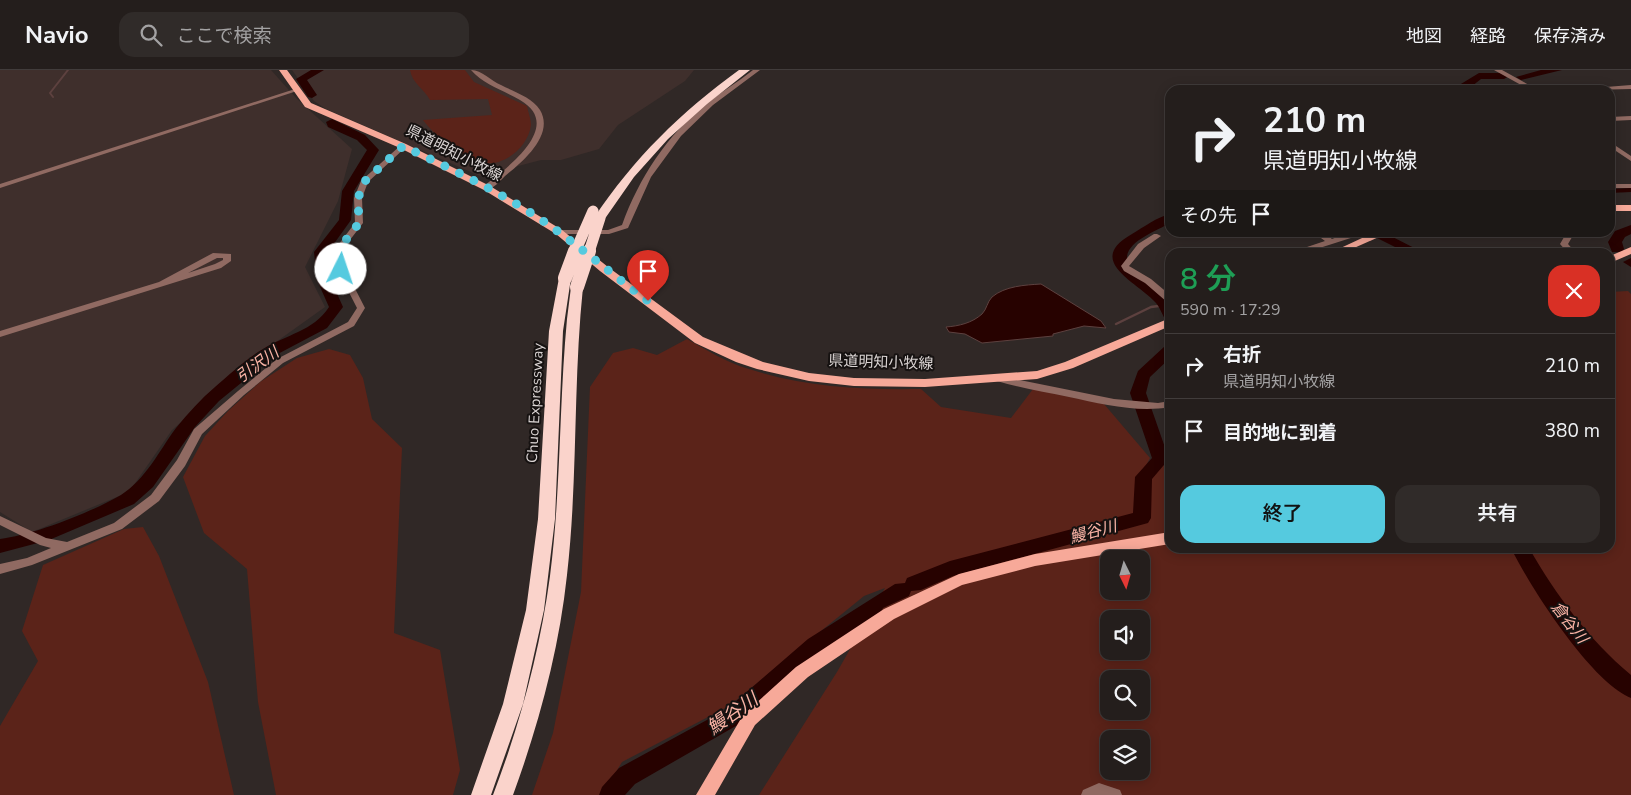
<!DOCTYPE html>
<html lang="ja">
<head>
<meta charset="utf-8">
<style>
  body { margin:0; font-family:"Nunito Sans","Noto Sans JP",sans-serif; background:#302b29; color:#f1f3f6; height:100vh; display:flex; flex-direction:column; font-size:19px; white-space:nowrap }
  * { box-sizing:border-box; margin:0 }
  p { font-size:16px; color:#a3a2a3 }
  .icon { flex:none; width:28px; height:28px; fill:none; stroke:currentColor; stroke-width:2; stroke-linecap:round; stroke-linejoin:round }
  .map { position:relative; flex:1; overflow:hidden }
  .sheet { position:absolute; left:1165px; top:178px; width:450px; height:305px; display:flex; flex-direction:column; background:#241e1c; border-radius:15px; box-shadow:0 2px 12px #0003,0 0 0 1px #413c3b }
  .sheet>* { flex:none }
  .banner { position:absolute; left:1165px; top:15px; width:450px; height:152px; border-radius:15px; box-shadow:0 2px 12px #0003,0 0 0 1px #413c3b; background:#241e1c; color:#f1f3f6; overflow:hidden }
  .needle { width:32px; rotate:175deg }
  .buttons { position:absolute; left:1100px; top:480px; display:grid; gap:10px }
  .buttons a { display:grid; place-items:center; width:50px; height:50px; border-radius:10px; background:#241e1c; box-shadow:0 2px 12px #0003,0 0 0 1px #413c3b; font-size:25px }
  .pin { position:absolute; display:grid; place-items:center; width:42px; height:42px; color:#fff; margin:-51px -21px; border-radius:50% 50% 50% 0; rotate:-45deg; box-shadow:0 0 5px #0007 }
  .pin .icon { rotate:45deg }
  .me { position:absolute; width:55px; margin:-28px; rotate:4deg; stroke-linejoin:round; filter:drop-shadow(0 0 4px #0008) }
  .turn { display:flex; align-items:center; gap:18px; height:105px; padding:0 15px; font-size:22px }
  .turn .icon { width:65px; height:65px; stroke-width:2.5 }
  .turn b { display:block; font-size:35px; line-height:42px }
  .then { display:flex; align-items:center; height:48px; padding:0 15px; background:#0003; gap:10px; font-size:19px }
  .round { display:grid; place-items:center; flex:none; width:52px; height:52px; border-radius:15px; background:#302b29 }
  .head { display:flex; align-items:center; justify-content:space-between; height:85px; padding:0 15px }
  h1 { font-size:30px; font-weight:600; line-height:38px; color:#1e9e55 }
  .cta { display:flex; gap:10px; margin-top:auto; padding:10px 15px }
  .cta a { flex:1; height:58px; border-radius:15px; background:#55cadf; color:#111; font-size:20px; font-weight:600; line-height:58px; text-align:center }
  .cta a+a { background:#302b29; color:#f1f3f6 }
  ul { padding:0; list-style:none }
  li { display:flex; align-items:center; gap:15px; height:65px; padding:0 15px; border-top:1px solid #413c3b }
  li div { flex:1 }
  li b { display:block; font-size:19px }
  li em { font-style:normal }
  header { display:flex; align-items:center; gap:30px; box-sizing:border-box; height:70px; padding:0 25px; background:#241e1c; border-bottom:1px solid #413c3b }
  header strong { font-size:24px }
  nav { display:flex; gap:28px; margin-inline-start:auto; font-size:18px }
  .search { width:350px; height:45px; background:#302b29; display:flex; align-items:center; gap:12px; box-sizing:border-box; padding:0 18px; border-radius:15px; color:#a3a2a3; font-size:19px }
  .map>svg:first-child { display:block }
  .built { fill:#3f2f2c }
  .green { fill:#5b2319; fill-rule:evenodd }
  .water { fill:#270200; stroke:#5d413f }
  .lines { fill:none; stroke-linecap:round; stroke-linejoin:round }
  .stream-far1 { stroke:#5d413f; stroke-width:2 }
  .stream { stroke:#5d413f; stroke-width:2.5 }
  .canal { fill:#270200; fill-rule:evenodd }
  .river { fill:#270200; fill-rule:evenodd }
  .minor { fill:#906a62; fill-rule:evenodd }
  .major { fill:#f7a999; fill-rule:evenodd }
  .highway { fill:#fad3cb; fill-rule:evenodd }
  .highway-bridge-far1 { stroke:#fad3cb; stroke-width:11 }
  .highway-bridge { stroke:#fad3cb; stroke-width:14 }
  .route { stroke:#55cadf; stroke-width:9; stroke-dasharray:0 16.2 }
  .labels { text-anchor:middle; stroke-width:4; stroke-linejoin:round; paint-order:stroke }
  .street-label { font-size:15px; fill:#dad4d3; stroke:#161211 }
  .water-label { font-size:16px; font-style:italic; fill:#fab3a5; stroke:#161211 }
  .near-water-label { font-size:19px; font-style:italic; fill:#fab3a5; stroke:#161211 }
</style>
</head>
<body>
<header>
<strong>Navio</strong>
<div class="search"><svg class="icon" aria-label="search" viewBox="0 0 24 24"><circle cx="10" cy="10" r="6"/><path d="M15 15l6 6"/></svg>ここで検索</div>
<nav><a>地図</a><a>経路</a><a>保存済み</a></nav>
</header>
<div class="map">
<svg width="1631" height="725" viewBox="0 0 1631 725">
  <rect width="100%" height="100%" fill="#302826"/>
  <path class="built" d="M 0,0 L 271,0 L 296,28 L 352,79 L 338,131 L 305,197 L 325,237 L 262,282 L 172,360 L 129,422 L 32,462 L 0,442 Z
    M 292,0 L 694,0 L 685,11 L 618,55 L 599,79 L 561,90 L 541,90 L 480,106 L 326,39 L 314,31 Z"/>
  <path class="green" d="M 410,0 L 465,0 L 474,12 L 527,36 C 528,42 531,49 531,55 C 528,77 505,97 481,93 C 463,89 434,65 423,50 L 492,45 L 488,29 L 430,30 C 424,19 412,13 410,0 Z
    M 1628,221 L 1631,224 L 1631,725 L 759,725 L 837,602 L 885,518 L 864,526 L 729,636 L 622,692 L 602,725 L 532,725 L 553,663 L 581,522 L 590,317 L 613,283 L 633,278 L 657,285 L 687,269 C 707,280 727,293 749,299 C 805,317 862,320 921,319 L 941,337 L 1011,348 L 1033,319 L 1104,334 L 1150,388 L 1140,407 L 1170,392 L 1170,478 L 1610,478 L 1610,222 ZM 1109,489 L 1141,489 L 1141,521 L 1109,521 ZM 1109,549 L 1141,549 L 1141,581 L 1109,581 ZM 1109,609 L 1141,609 L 1141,641 L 1109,641 ZM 1109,669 L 1141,669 L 1141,701 L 1109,701 Z
    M 329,279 L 350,285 L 363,308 L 372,349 L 402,378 L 394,563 L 440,580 L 460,700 L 453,725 L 276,725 L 258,632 L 247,499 L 204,463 L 183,407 L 205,366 L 228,341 L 260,312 L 297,288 Z
    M 143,457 L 159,486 L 208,612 L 234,725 L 0,725 L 0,656 L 38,591 L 22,561 L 43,495 L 124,459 Z"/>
  <path class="water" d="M 1041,214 L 1101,251 L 1106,258 L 1084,256 L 1053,264 L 1053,266 L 982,273 L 965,264 L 949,262 L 946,257 C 959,256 972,253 982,244 C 987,239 987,232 992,227 C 1005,216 1025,215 1041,214 Z"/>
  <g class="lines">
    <path class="stream-far1" d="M 53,27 L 50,23 L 68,0"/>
    <path class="stream" d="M 1116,254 L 1151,237 L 1166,235"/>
    <path class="canal" d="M 1631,118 L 1631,122 L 1610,123 L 1610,119 Z"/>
    <path class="river" d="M 311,0 L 324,0 L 307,10 L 317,25 L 312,28 L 308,27 L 296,9 Z
      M 1541,0 L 1562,0 L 1521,10 L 1516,7 Z
      M 1479,3 L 1504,3 L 1509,6 L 1504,9 L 1481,9 L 1467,20 L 1451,20 Z
      M 332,49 L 365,65 L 379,80 L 354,121 L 351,150 L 328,182 L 331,210 L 343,237 L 327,258 L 274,286 L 219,331 L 195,357 L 153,417 L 134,434 L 49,470 L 0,483 L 0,469 C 33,465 92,442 121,425 C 146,409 159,381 176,358 C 188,343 201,329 215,317 C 230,304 246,289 263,279 C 285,265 314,261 329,237 L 317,210 L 314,182 L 339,150 L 342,121 L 367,80 L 357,70 L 328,57 L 326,52 Z
      M 1170,144 L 1170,153 C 1153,163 1113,176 1132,200 L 1170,231 L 1170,251 L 1165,249 C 1161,242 1159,235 1153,230 C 1133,210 1086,190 1132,164 C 1144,157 1157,147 1170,144 Z
      M 1631,155 L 1631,164 L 1625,167 L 1622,172 L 1624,179 L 1622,182 L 1612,182 L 1608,172 L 1615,161 Z
      M 1365,162 L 1383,162 L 1422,182 L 1405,182 Z
      M 1631,188 L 1631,197 L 1623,192 Z
      M 1170,275 L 1170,288 L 1150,307 L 1146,323 L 1169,389 L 1152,409 L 1151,448 L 1148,453 L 953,506 L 921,520 L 911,521 L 909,526 L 883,538 L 881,542 L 822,581 L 741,653 L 635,714 L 625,725 L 599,725 L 602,717 L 619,698 L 727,639 L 808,569 L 895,514 L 905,513 L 907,508 L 950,491 L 1133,443 L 1135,407 L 1152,388 L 1130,323 L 1138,301 L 1165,276 Z
      M 1511,478 L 1529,478 C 1556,525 1589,570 1631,605 L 1631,628 C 1591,612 1530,517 1511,478 Z"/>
    <path class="minor" d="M 471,0 C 482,0 491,11 501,15 C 514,22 532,27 540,40 C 555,65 522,92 505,106 C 500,111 494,118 487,120 L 483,118 L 484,116 C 507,98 565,56 520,30 C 503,20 484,15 471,0 Z
      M 753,0 L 760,0 L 713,35 L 681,66 L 651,107 L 628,158 L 609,164 L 556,164 L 556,160 L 608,160 L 622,155 C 639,108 667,65 706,34 C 721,22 738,12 753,0 Z
      M 1494,0 L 1502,0 L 1538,20 L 1530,20 Z
      M 1631,15 L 1631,19 L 1590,20 L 1593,18 Z
      M 295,19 L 300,20 L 0,118 L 0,114 Z
      M 1631,46 L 1631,50 L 1610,51 L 1610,47 Z
      M 1610,72 L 1631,86 L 1631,91 L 1610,77 Z
      M 401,75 L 407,76 L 368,112 L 362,128 L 363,153 L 343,179 L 345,199 L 365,238 L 354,256 L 283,293 L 244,325 L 202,364 L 185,396 L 159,431 L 122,459 L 32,495 L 0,504 L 0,494 L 27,488 L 51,478 L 40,475 L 0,455 L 0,446 L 46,468 L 67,472 L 114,453 L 151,425 L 177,390 L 194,359 L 238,321 L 277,289 L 348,252 L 357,238 L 337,199 L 335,179 L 355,153 L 354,128 L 361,111 Z
      M 1610,114 L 1631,114 L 1631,118 L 1610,118 Z
      M 1313,162 L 1323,162 L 1332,169 C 1347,164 1361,158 1374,169 L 1370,171 L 1357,166 L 1307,182 L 1297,182 L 1298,180 L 1325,171 Z
      M 1567,162 L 1575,162 L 1568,174 L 1575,182 L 1567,182 L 1560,174 Z
      M 1154,164 L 1157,164 L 1161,166 L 1144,178 L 1129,196 L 1151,209 L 1170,225 L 1170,233 L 1167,232 L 1145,213 L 1124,201 L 1121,196 L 1138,174 Z
      M 213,183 L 231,184 L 231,191 L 221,198 L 0,267 L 0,261 L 159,212 ZM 217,188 L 223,188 L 223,190 L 215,194 L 188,203 Z
      M 1000,306 L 1114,329 L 1158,333 L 1170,331 L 1170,337 C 1137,343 1102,334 1069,327 C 1045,322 1020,318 997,311 L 995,309 L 997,307 Z
      M 1099,713 L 1120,720 L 1122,725 L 1081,725 L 1083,720 Z"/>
    <path class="major" d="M 279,0 L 287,0 L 311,33 L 406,74 L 490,116 L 562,160 L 608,197 L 703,267 L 763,292 L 809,303 L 854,308 L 925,309 L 1037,301 L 1065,292 L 1170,248 L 1170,256 L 1073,298 L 1037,309 L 925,317 L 854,316 L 809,311 L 757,299 L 736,292 L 695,273 L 600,201 L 556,164 L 484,120 L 400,78 L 305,37 Z
      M 1610,135 L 1631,135 L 1631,141 L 1610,141 Z
      M 1375,162 L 1390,162 L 1345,182 L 1332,182 Z
      M 1631,177 L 1631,184 L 1610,193 L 1610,186 Z
      M 1170,462 L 1170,474 L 1035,496 L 962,515 L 894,549 L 808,607 L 755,655 L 715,725 L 696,725 L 743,645 L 796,597 L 884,539 L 959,504 L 1035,484 Z"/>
    <path class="highway" d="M 739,0 L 750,0 L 707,34 L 668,69 L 634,107 L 604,150 L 596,150 L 594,148 C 633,89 681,42 739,0 Z
      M 565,204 L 571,208 L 563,261 L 555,449 L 544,540 L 523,634 L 491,725 L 471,725 L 503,634 L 526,540 L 538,449 L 549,261 L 559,208 Z
      M 577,213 L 583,217 C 573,313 578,409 567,505 C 559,580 539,654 513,725 L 493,725 C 520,654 540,581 550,506 C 561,421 559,334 567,249 L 571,217 Z"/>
    <path class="highway-bridge-far1" d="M 575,182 L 593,141
      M 589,182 L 600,148"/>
    <path class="highway-bridge" d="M 565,208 L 575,181
      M 577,217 L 589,181"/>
  </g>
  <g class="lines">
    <path class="route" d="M 341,199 L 339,179 L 359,153 L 358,128 L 365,111 L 403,76 C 457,102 512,127 560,163 C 590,185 618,209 648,231"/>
  </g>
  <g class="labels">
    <g class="street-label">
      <text transform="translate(454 83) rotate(27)" y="5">県道明知小牧線</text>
      <text transform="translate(881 292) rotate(2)" y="5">県道明知小牧線</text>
      <text transform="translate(535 333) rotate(-87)" y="5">Chuo Expressway</text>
    </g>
    <g class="water-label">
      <text transform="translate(257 294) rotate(-36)" y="6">引沢川</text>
      <text transform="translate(1093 461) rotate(-15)" y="6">鰻谷川</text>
      <text transform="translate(1570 552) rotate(52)" y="6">倉谷川</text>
    </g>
    <g class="near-water-label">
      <text transform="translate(732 643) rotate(-35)" y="7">鰻谷川</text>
    </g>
  </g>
</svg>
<div class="buttons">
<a><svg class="needle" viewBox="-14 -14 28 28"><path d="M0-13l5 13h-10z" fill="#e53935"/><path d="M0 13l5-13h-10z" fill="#a3a2a3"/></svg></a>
<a><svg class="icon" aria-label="sound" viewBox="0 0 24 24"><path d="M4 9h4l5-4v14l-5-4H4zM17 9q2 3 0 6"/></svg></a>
<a><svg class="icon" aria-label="search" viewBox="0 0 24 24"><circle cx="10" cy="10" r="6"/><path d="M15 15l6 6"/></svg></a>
<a><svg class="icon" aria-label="layers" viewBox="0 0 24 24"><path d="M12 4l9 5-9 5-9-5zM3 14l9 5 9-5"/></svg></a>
</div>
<div class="pin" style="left:648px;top:231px;background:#d93025"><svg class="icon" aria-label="arrive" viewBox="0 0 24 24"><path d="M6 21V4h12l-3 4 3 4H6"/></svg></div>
<svg class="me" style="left:341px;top:199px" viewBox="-20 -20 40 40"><circle r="19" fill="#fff"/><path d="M0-13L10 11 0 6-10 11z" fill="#55cadf"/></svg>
<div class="banner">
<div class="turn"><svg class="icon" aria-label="right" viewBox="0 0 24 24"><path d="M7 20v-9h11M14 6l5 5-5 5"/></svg><div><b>210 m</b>県道明知小牧線</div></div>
<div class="then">その先<svg class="icon" aria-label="arrive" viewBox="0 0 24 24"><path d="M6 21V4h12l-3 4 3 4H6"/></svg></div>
</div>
<section class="sheet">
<div class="head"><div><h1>8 分</h1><p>590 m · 17:29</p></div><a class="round" style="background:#d93025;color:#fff"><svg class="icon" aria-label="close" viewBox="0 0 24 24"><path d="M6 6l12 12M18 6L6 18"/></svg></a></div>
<ul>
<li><svg class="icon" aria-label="right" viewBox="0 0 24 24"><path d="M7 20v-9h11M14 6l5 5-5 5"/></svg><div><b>右折</b><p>県道明知小牧線</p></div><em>210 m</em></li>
<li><svg class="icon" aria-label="arrive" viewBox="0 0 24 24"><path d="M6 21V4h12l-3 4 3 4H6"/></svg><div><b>目的地に到着</b></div><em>380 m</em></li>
</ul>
<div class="cta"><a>終了</a><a>共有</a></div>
</section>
</div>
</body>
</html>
